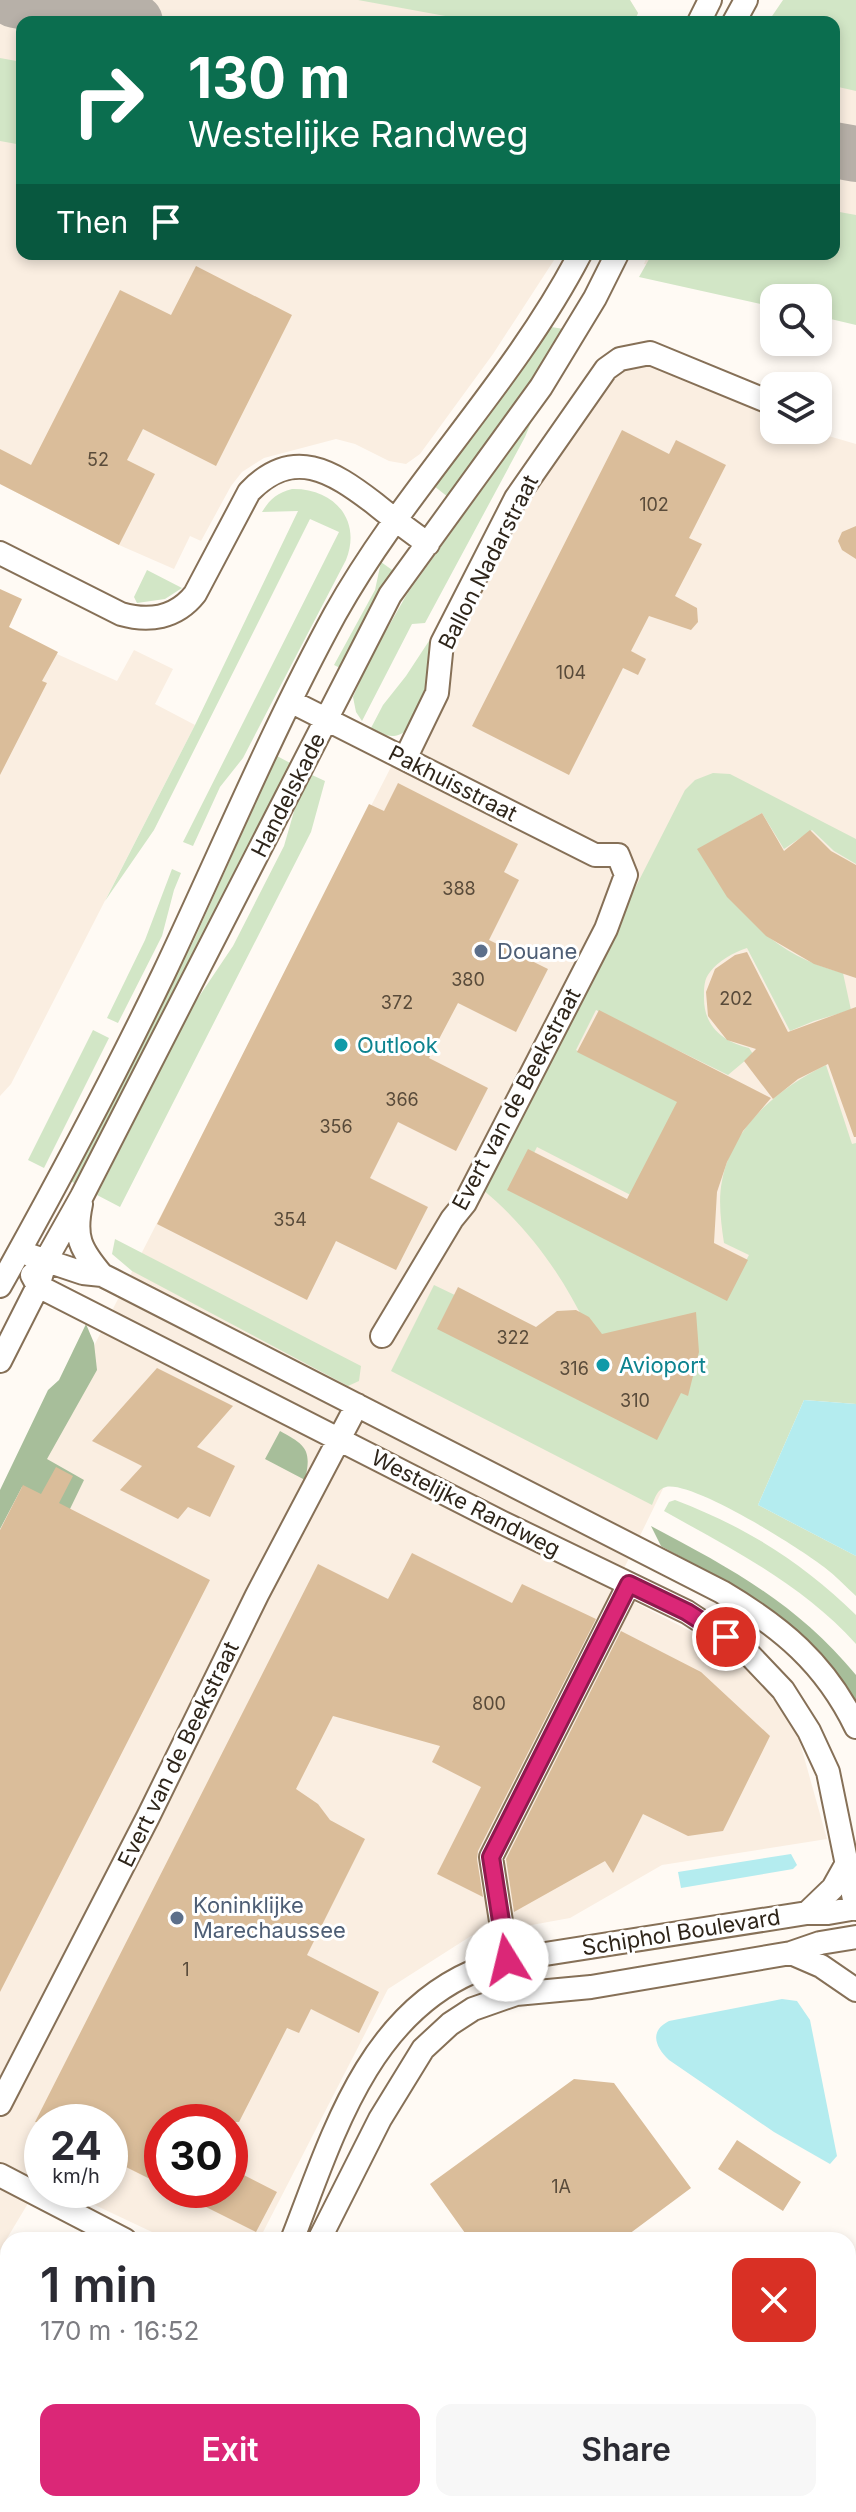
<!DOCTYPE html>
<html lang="en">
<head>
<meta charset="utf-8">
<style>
  body { margin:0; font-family:Inter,sans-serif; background:#f7f7f7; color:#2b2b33; height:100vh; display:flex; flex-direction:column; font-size:30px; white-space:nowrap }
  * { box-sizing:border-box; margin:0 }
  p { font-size:26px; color:#7c7c81 }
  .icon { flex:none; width:44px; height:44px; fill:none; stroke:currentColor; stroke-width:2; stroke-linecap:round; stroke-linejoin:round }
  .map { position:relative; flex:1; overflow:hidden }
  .side { position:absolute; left:0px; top:2232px; width:856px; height:280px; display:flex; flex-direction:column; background:#fff; border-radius:24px 24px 0 0; box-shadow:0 4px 12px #0003 }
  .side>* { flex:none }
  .banner { position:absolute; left:16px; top:16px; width:824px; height:244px; border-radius:16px; box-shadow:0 4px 12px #0003; background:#0b6e4f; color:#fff; overflow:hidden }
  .controls { position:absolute; left:760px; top:284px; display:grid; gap:16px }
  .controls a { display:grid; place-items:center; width:72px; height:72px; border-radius:16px; background:#fff; box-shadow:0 4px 12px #0003; font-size:40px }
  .speed { position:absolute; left:24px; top:2104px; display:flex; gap:16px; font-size:40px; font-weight:700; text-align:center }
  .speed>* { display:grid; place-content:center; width:104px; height:104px; border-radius:50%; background:#fff; box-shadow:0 4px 12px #0003; line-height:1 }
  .speed small { font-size:20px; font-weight:400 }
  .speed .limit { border:12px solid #d22; background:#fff; color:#111 }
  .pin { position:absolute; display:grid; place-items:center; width:68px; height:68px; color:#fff; margin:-34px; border:4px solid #fff; border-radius:50%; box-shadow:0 2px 8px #0007 }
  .me { position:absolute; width:88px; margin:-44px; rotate:351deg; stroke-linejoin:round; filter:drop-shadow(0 0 6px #0008) }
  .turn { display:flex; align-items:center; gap:28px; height:168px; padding:0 40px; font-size:36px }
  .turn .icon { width:104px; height:104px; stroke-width:2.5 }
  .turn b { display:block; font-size:56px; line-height:68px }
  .then { display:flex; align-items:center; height:76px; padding:0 40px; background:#0003; gap:16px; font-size:30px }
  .round { display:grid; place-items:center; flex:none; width:84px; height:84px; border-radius:16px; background:#f7f7f7 }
  .headline { display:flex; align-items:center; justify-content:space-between; height:136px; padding:0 40px }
  h1 { font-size:48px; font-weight:600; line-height:60px }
  .action { display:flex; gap:16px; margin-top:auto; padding:16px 40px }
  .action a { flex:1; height:92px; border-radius:16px; background:#db2777; color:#fff; font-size:32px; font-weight:600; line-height:92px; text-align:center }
  .action a+a { background:#f7f7f7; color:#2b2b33 }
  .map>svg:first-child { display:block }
  .built { fill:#faeee1; fill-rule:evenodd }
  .green { fill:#d2e6c6 }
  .forest { fill:#a7be9a }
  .water { fill:#b4ecef }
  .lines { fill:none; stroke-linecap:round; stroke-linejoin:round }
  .taxiway { stroke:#b7b0a8; stroke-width:56 }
  .building { fill:#dabd9a }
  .minor-casing { stroke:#867057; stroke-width:26 }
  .major-casing { stroke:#d9d8d6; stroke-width:32 }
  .highway-casing { stroke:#d9d8d6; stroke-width:36 }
  .minor { stroke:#fff; stroke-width:22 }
  .major { stroke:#f4ab97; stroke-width:28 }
  .highway { stroke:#ec7352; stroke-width:32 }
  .route-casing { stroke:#8e194d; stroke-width:20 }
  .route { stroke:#db2777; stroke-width:14 }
  .service-dot { fill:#5c6f8a; stroke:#fff; stroke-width:3 }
  .culture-dot { fill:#0f9aa8; stroke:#fff; stroke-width:3 }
  .labels { text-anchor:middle; stroke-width:6; stroke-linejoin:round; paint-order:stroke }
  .number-label { font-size:18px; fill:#594b3a }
  .street-label { font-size:22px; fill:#2e251a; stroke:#fff }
  .service-label { font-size:22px; fill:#4e5e75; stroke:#fff; text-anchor:start }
  .culture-label { font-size:22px; fill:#0d838f; stroke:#fff; text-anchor:start }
</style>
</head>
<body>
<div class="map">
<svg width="856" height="2512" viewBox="0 0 856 2512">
  <rect width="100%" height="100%" fill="#fffaf4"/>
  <path class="built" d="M 0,0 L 630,0 L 638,13 L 634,22 L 22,22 L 22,254 L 558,254 L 493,354 L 420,454 L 406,464 L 389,461 L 355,444 L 336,439 L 264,458 L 242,472 L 231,486 L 201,541 L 190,536 L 174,569 L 119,545 L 0,484 Z
    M 834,33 L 856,37 L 856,303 L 644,264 L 648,254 L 834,254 Z
    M 642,364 L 658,366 L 774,415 L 774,430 L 808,430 L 856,444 L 856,1250 L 740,1331 L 613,1591 L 744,1659 L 797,1732 L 827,1839 L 662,1865 L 570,1918 L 471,1936 L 388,1989 L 259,2240 L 169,2240 L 63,2190 L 110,2190 L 110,2122 L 42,2122 L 42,2180 L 0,2250 L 0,1529 L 528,500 L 618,373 ZM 162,2122 L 230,2122 L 230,2190 L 162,2190 Z
    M 0,623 L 57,654 L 117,681 L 134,650 L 173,669 L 155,704 L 195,725 L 11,1084 L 0,1096 Z"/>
  <path class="green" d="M 358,0 L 630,0 L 638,13 L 634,22 L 478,22 Z
    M 783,0 L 856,0 L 856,91 L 834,86 L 834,22 L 768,22 Z
    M 0,58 L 22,62 L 22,145 L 0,141 Z
    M 834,211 L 856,215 L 856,325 L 818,316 L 818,298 L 774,298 L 774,307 L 639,277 L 652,254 L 834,254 Z
    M 551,327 L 564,329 L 514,406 L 448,497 L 434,486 Z
    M 532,420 L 525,437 L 425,623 L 412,624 L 362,721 L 356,712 L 353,697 L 370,659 L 407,594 Z
    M 292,489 C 334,488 362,520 346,560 L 243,758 L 220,787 L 193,846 L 183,842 L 339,532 L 310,519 L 154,830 L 105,901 L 195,725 L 298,511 L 262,512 C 270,499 277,493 292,489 Z
    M 381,562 L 395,572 L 362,625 L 340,668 L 334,665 L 375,590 Z
    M 147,570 L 182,588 L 165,599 L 137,603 L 134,597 Z
    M 446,615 C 440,641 426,734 394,736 C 386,737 378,731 371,728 L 383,705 L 406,676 Z
    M 277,756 L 292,764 L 77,1185 L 71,1181 L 194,940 Z
    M 713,773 L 730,774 L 856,839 L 856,864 L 834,851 L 812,830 L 784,849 L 762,813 L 702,847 C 736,911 769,954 843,973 L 851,1010 L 814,1021 L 790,1031 L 747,948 C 734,952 718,961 710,972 C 704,979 704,988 704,996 C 703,1026 723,1042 749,1048 L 753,1054 L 728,1075 L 596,1010 L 576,1050 L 698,1111 L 650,1205 L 537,1147 L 521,1179 L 732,1287 L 749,1255 L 724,1243 C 721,1223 718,1200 722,1181 C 732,1126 779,1088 826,1065 L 852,1144 L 856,1143 L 856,1404 L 804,1400 L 758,1505 L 856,1556 L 856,1596 C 846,1587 836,1576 824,1567 C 800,1548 693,1481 666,1487 C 657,1489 655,1498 652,1505 L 391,1371 L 434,1285 L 542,1337 L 586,1325 C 561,1273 527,1226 482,1189 L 685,790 L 695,780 Z
    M 312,775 L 325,781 L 311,832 L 120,1207 L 97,1195 L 194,1004 L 233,946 L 284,846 L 297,801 Z
    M 172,869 L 181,873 L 174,890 L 162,936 L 118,1023 L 107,1018 L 145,940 Z
    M 93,1030 L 109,1038 L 44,1168 L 28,1160 Z
    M 115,1239 L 361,1366 L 359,1381 L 348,1386 L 132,1271 L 112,1254 Z
    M 675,1500 C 746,1527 802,1562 856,1615 L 856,1644 C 802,1584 733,1550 664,1511 L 669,1502 Z
    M 233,2504 L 389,2504 L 379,2512 L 247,2512 Z
    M 432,2504 L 518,2504 L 510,2512 L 426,2512 Z"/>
  <path class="forest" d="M 86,1324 L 94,1343 L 97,1370 L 47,1459 L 84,1480 L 69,1511 L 22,1487 L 0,1529 L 0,1490 L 48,1390 L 59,1380 Z
    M 280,1431 C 306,1445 312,1450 305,1480 L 265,1459 Z
    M 651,1526 C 732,1569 796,1603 856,1675 L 856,1701 L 817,1650 L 795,1630 L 735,1587 L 661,1546 Z
    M 672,2504 L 789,2504 L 781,2512 L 663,2512 Z"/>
  <path class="water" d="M 804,1400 L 856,1404 L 856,1556 L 758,1505 Z
    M 791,1854 L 797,1865 L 793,1869 L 681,1888 L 678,1872 Z
    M 782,1999 L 797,2001 L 810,2020 L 837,2156 L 830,2164 L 774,2132 L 669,2060 C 655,2047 649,2031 669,2021 Z"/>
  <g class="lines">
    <path class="taxiway" d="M 15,0 L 135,22
      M 834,150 L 856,154"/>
  </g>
  <path class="building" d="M 196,266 L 292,315 L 216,466 L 143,429 L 127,460 L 155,474 L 119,545 L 0,484 L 0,449 L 31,465 L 120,290 L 171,315 Z
    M 622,430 L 669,454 L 676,440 L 726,465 L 689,538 L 702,544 L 675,596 L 697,608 L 698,622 L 691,630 L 649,616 L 631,651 L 646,659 L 638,675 L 623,668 L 569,775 L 472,726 Z
    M 856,526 L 856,559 L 842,550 L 838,541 L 842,532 Z
    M 0,589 L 22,599 L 9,627 L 58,652 L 42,681 L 47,683 L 0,775 Z
    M 398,783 L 518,844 L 504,872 L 519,880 L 489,940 L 548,969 L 516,1032 L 458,1003 L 429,1058 L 488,1088 L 456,1151 L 398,1122 L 370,1178 L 428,1207 L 396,1270 L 336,1241 L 307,1300 L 157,1224 L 369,804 L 384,811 Z
    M 762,813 L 784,851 L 810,830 L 831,851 L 856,865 L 856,978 L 814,964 L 766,936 L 727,897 L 697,849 Z
    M 747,952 L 788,1032 L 856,1007 L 856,1137 L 854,1137 L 828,1064 L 798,1079 L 773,1099 L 744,1061 L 756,1049 L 727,1040 L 708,1016 L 706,992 L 715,969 L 735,955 Z
    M 599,1010 L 771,1098 L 743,1131 L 727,1162 L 717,1192 L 714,1243 L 748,1260 L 727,1301 L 507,1190 L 528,1149 L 627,1199 L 677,1102 L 577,1052 Z
    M 458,1287 L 536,1327 L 557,1311 L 576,1310 L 589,1317 L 602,1334 L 696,1312 L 699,1352 L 688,1396 L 681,1393 L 657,1440 L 437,1329 Z
    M 157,1368 L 233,1406 L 197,1447 L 235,1466 L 210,1517 L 188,1507 L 178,1519 L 120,1490 L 142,1466 L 92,1441 Z
    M 56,1467 L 73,1476 L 59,1503 L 210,1580 L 0,1992 L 0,1530 L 23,1485 L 41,1494 Z
    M 412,1553 L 512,1603 L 522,1584 L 596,1619 L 478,1851 L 477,1859 L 483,1897 L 437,1874 L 481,1787 L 432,1762 L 440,1746 L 333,1716 L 296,1789 L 318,1804 L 330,1820 L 365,1839 L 307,1955 L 379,1992 L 359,2033 L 311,2009 L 299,2033 L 287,2028 L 239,2122 L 162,2122 L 162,2185 L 110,2159 L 110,2122 L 35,2122 L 318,1564 L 388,1599 Z
    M 621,1631 L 701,1672 L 770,1736 L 723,1831 L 688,1836 L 643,1814 L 613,1873 L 605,1861 L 514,1912 L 506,1859 Z
    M 574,2079 L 614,2083 L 691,2188 L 621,2240 L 470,2240 L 430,2184 Z
    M 737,2140 L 801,2182 L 783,2211 L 718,2169 Z
    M 230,2168 L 277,2192 L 256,2232 L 172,2190 L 230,2190 Z"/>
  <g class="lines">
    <defs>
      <path id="minor" d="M 699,22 L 710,0
        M 734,22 L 746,0
        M 0,553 L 121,614 C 149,622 176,618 195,594 L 249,492 C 293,446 332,471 374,503 C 391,517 410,531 428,544
        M 292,702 L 595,855 L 618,855 L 626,875 L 606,929 L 465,1203 L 452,1219 L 382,1336
        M 405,759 L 437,693 L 442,643 L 516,498 L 606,369 L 620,359 L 650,353 L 774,404
        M 81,1204 C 74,1237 80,1249 102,1275
        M 32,1256 L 83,1273 L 102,1275 L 112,1280 L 722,1592 C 781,1627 825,1663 856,1727
        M 32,1275 L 38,1286 L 501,1522 L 687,1612 L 745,1650 L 783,1690 L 809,1731 L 828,1772 L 856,1909
        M 0,1286 C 57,1184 112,1081 163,975 C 220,855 271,731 335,614 C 406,487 513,383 580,254
        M 0,1361 L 38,1286 L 46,1260 L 82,1196 L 390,595 L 541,387 L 595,298 L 617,254
        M 807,1913 L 833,1888 L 847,1863
        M 791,1953 L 821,1966 L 856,1990
        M 516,1994 L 507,1960 L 491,1857 L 629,1584
        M 0,2104 L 148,1817 L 257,1595 L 357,1405
        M 0,2175 L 125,2240
        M 292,2240 C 331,2141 365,2019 472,1972 C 483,1967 495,1964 507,1960 L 807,1913 L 828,1913 L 856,1908
        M 319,2240 L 380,2119 L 423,2049 L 450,2024 L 473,2009 L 516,1994 L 591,1987 L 791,1953 L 820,1943 L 856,1937
        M 154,2512 L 158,2504"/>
      <path id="major" d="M 848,2308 L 856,2306
        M 0,2412 L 8,2411
        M 0,2454 L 8,2453
        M 0,2484 L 8,2485
        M 89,2504 L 110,2512
        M 188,2512 L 201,2512
        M 403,2512 L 409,2504"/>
      <path id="highway" d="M 848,2357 L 856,2355
        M 524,2512 L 532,2504
        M 584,2512 L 590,2504"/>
    </defs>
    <use href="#minor" class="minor-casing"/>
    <use href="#major" class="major-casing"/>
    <use href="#highway" class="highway-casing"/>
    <use href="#minor" class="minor"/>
    <use href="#major" class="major"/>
    <use href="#highway" class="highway"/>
  </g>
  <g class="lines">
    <defs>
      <path id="route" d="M 507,1960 L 491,1857 L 629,1584 L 687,1612 L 726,1637"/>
    </defs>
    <use href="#route" class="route-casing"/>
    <use href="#route" class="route"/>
  </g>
  <g class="service-dot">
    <circle cx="481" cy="951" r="8"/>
    <circle cx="177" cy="1918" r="8"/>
  </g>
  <g class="culture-dot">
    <circle cx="341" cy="1045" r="8"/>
    <circle cx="603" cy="1365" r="8"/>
  </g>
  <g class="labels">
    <g class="number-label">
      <text x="98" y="466">52</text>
      <text x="654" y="511">102</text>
      <text x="571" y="679">104</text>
      <text x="459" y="895">388</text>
      <text x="468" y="986">380</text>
      <text x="736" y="1005">202</text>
      <text x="397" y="1009">372</text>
      <text x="402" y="1106">366</text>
      <text x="336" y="1133">356</text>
      <text x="290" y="1226">354</text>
      <text x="513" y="1344">322</text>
      <text x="574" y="1375">316</text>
      <text x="635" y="1407">310</text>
      <text x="489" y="1710">800</text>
      <text x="186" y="1976">1</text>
      <text x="561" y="2193">1A</text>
    </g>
    <g class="street-label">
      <text transform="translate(488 562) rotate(-63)" y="8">Ballon Nadarstraat</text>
      <text transform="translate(453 783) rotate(27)" y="8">Pakhuisstraat</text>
      <text transform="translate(288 795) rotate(-63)" y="8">Handelskade</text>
      <text transform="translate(516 1099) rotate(-62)" y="8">Evert van de Beekstraat</text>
      <text transform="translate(466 1503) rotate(27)" y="8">Westelijke Randweg</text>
      <text transform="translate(178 1754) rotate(-64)" y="8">Evert van de Beekstraat</text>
      <text transform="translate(681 1932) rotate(-9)" y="8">Schiphol Boulevard</text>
    </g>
    <g class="service-label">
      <text x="497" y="959">Douane</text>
      <text x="193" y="1913">Koninklijke<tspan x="193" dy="25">Marechaussee</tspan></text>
    </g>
    <g class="culture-label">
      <text x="357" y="1053">Outlook</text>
      <text x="619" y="1373">Avioport</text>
    </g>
  </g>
</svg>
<div class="controls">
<a><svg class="icon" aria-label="search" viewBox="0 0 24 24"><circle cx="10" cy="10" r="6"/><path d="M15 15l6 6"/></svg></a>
<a><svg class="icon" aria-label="layers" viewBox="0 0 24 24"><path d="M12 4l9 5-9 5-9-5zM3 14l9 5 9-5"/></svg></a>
</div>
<div class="speed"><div>24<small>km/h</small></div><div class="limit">30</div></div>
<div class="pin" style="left:726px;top:1637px;background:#d93025"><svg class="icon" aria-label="arrive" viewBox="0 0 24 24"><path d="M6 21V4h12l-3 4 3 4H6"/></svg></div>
<svg class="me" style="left:507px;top:1960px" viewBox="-20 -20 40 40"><circle r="19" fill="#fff"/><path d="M0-13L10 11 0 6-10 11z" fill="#db2777"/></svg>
<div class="banner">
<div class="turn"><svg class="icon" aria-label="right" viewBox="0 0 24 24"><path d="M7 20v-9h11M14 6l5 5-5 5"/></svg><div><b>130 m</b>Westelijke Randweg</div></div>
<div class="then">Then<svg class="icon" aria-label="arrive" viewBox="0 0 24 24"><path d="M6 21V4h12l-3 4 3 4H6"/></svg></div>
</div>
<section class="side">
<div class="headline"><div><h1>1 min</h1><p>170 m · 16:52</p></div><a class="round" style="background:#d93025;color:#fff"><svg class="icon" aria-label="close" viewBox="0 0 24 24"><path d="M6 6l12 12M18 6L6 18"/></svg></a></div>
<div class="action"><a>Exit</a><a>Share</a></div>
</section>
</div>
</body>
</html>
